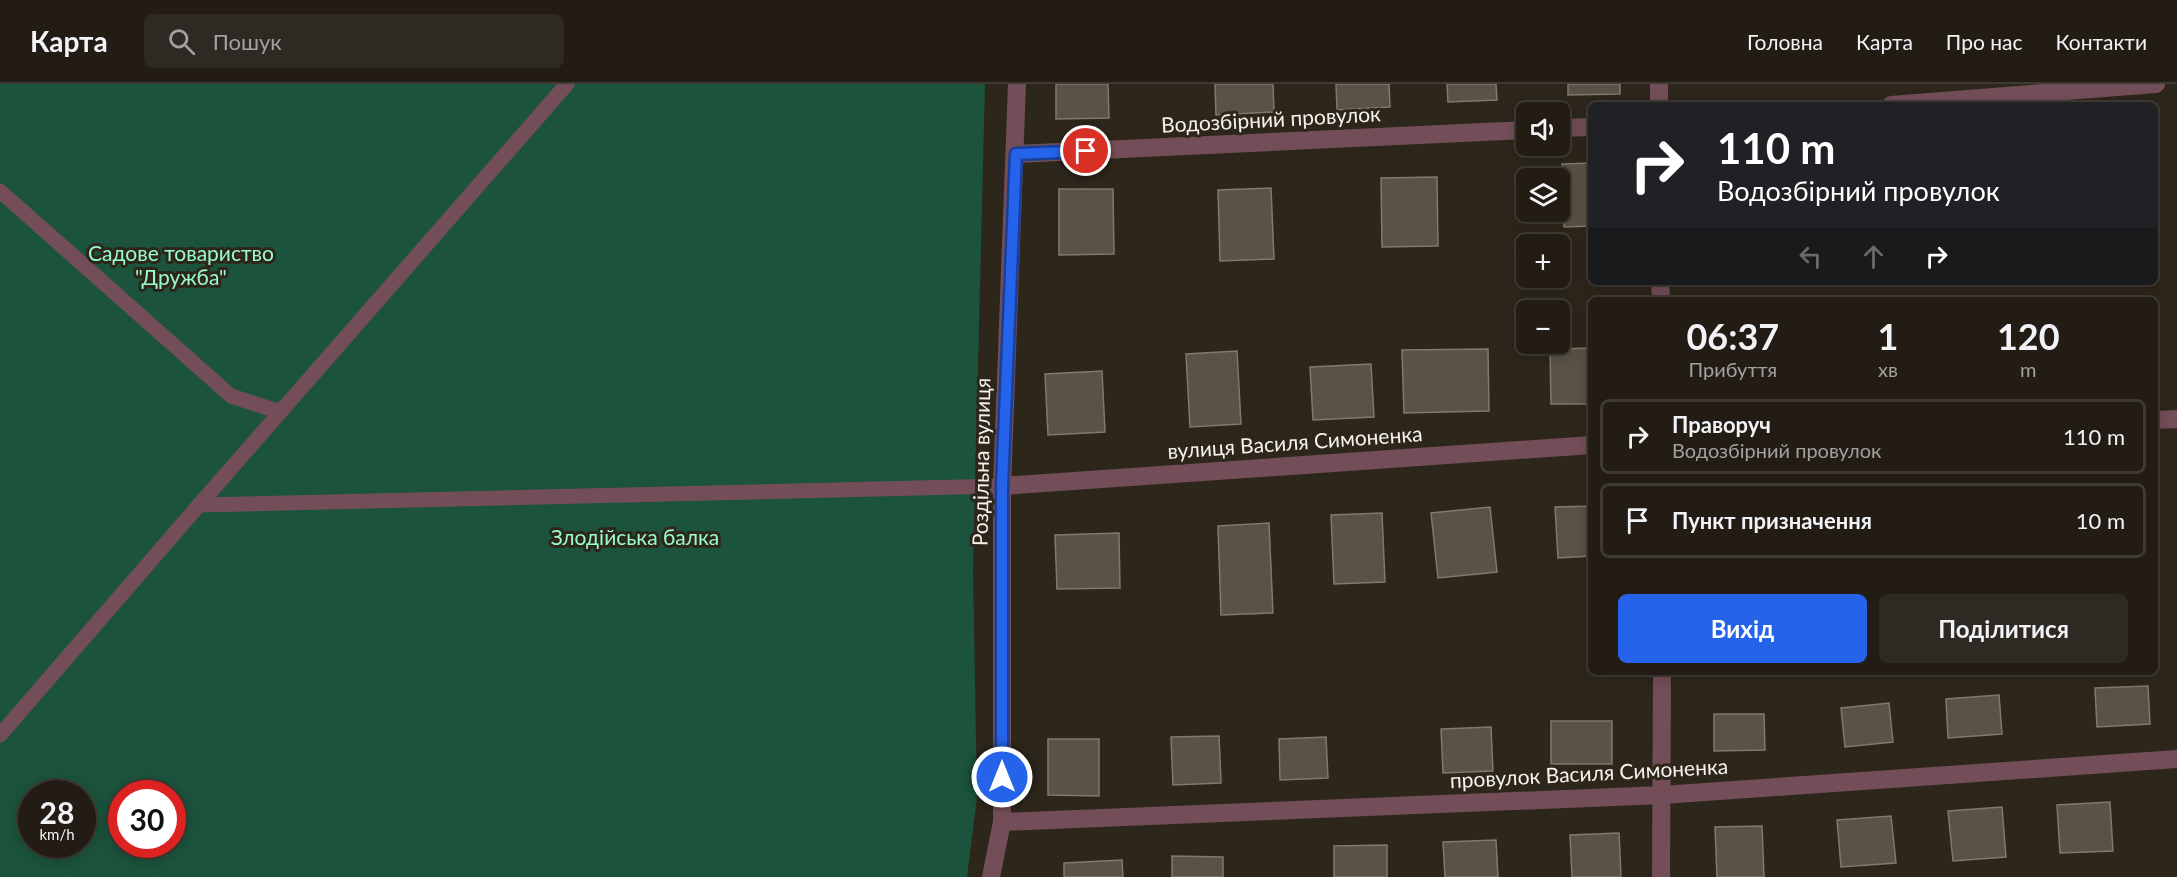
<!DOCTYPE html>
<html lang="uk">
<head>
<meta charset="utf-8">
<style>
  body { margin:0; font-family:Lato,sans-serif; background:#2e2922; color:#f1f3f6; height:100vh; display:flex; flex-direction:column; font-size:22px; white-space:nowrap }
  * { box-sizing:border-box; margin:0 }
  p { font-size:20px; color:#a2a1a0 }
  .icon { flex:none; width:33px; height:33px; fill:none; stroke:currentColor; stroke-width:2; stroke-linecap:round; stroke-linejoin:round }
  .map { position:relative; flex:1; overflow:hidden }
  .details { position:absolute; left:1588px; top:213px; width:570px; height:378px; display:flex; flex-direction:column; background:#221c14; border-radius:9px; box-shadow:0 3px 15px #0003,0 0 0 2px #3f3a34 }
  .details>* { flex:none }
  .guide { position:absolute; left:1588px; top:18px; width:570px; height:183px; border-radius:9px; box-shadow:0 3px 15px #0003,0 0 0 2px #3f3a34; background:#202124; color:#fff; overflow:hidden }
  .fabs { position:absolute; left:1516px; top:18px; display:grid; gap:12px }
  .fabs a { display:grid; place-items:center; width:54px; height:54px; border-radius:9px; background:#221c14; box-shadow:0 3px 15px #0003,0 0 0 2px #3f3a34; font-size:30px }
  .speed { position:absolute; left:18px; top:696px; display:flex; gap:12px; font-size:30px; font-weight:700; text-align:center }
  .speed>* { display:grid; place-content:center; width:78px; height:78px; border-radius:50%; background:#221c14; box-shadow:0 3px 15px #0003,0 0 0 2px #3f3a34; line-height:1 }
  .speed small { font-size:15px; font-weight:400 }
  .speed .limit { border:9px solid #d22; background:#fff; color:#111 }
  .pin { position:absolute; display:grid; place-items:center; width:51px; height:51px; color:#fff; margin:-26px; border:3px solid #fff; border-radius:50%; box-shadow:0 2px 6px #0007 }
  .me { position:absolute; width:66px; margin:-33px; rotate:0deg; stroke-linejoin:round; filter:drop-shadow(0 0 4px #0008) }
  .turn { display:flex; align-items:center; gap:21px; height:126px; padding:0 30px; font-size:27px }
  .turn .icon { width:78px; height:78px; stroke-width:2.5 }
  .turn b { display:block; font-size:42px; line-height:51px }
  .lanes { display:flex; align-items:center; height:57px; padding:0 30px; background:#0003; justify-content:center; gap:30px; direction:ltr }
  .lanes .off { opacity:.35 }
  .eta { display:flex; justify-content:space-evenly; align-items:center; height:102px; text-align:center }
  .eta b { font-size:36px; font-weight:700; line-height:42px }
  .primary-button { display:flex; gap:12px; margin-top:auto; padding:12px 30px }
  .primary-button a { flex:1; height:69px; border-radius:9px; background:#2563eb; color:#fff; font-size:24px; font-weight:700; line-height:69px; text-align:center }
  .primary-button a+a { background:#2e2922; color:#f1f3f6 }
  ul { padding:0; list-style:none }
  li { display:flex; align-items:center; gap:18px; height:75px; margin:0 12px 9px; padding:0 18px; border:3px solid #3f3a34; border-radius:9px }
  li div { flex:1 }
  li b { display:block; font-size:22px }
  li em { font-style:normal }
  header { display:flex; align-items:center; gap:36px; box-sizing:border-box; height:84px; padding:0 30px; background:#221c14; border-bottom:2px solid #3f3a34 }
  header strong { font-size:28px }
  nav { display:flex; gap:33px; margin-inline-start:auto; font-size:21px }
  .search { width:420px; height:54px; background:#2e2922; display:flex; align-items:center; gap:15px; box-sizing:border-box; padding:0 21px; border-radius:9px; color:#a2a1a0; font-size:22px }
  .map>svg:first-child { display:block }
  .green { fill:#1b533c; fill-rule:evenodd }
  .building { fill:#595246; stroke:#81796d; stroke-width:1.5 }
  .lines { fill:none; stroke-linecap:round; stroke-linejoin:round }
  .lane { stroke:#734e58; stroke-width:15 }
  .street { stroke:#734e58; stroke-width:18 }
  .route-casing { stroke:#184099; stroke-width:15 }
  .route { stroke:#2563eb; stroke-width:10 }
  .labels { text-anchor:middle; stroke-width:6; stroke-linejoin:round; paint-order:stroke }
  .street-label { font-size:21px; fill:#f7f2eb; stroke:#2d261b }
  .park-label { font-size:21px; fill:#98fbcc; stroke:#2d261b }
</style>
</head>
<body>
<header>
<strong>Карта</strong>
<div class="search"><svg class="icon" aria-label="search" viewBox="0 0 24 24"><circle cx="10" cy="10" r="6"/><path d="M15 15l6 6"/></svg>Пошук</div>
<nav><a>Головна</a><a>Карта</a><a>Про нас</a><a>Контакти</a></nav>
</header>
<div class="map">
<svg width="2177" height="793" viewBox="0 0 2177 793">
  <rect width="100%" height="100%" fill="#2d261b"/>
  <path class="green" d="M 0,0 L 985,0 L 973,485 L 977,713 L 967,793 L 0,793 ZM 32,710 L 82,710 L 82,760 L 32,760 ZM 122,710 L 172,710 L 172,760 L 122,760 Z"/>
  <path class="building" d="M 1056,0 L 1108,0 L 1109,34 L 1056,35 Z
    M 1215,0 L 1273,0 L 1274,28 L 1216,31 Z
    M 1336,0 L 1389,0 L 1390,23 L 1337,26 Z
    M 1447,0 L 1496,0 L 1497,16 L 1448,18 Z
    M 1568,0 L 1620,0 L 1620,10 L 1568,11 Z
    M 1592,79 L 1592,142 L 1564,143 L 1562,80 Z
    M 1437,93 L 1438,162 L 1382,163 L 1381,94 Z
    M 1271,104 L 1274,175 L 1220,177 L 1218,106 Z
    M 1059,105 L 1113,105 L 1114,170 L 1059,171 Z
    M 1592,264 L 1592,320 L 1551,320 L 1550,265 Z
    M 1488,265 L 1489,327 L 1404,329 L 1402,266 Z
    M 1237,267 L 1241,340 L 1190,343 L 1186,270 Z
    M 1371,280 L 1374,333 L 1313,336 L 1310,283 Z
    M 1102,287 L 1105,348 L 1048,351 L 1045,290 Z
    M 1592,422 L 1592,472 L 1558,474 L 1555,423 Z
    M 1490,423 L 1497,488 L 1438,494 L 1431,429 Z
    M 1382,429 L 1385,498 L 1334,500 L 1331,431 Z
    M 1269,439 L 1273,529 L 1221,531 L 1218,442 Z
    M 1119,449 L 1120,504 L 1057,505 L 1055,451 Z
    M 2148,602 L 2150,640 L 2097,643 L 2095,604 Z
    M 1999,611 L 2002,650 L 1948,654 L 1946,615 Z
    M 1889,619 L 1893,658 L 1845,663 L 1841,624 Z
    M 1714,630 L 1764,630 L 1765,666 L 1714,667 Z
    M 1551,637 L 1612,637 L 1612,680 L 1551,680 Z
    M 1491,643 L 1493,687 L 1443,689 L 1441,645 Z
    M 1219,652 L 1221,699 L 1173,701 L 1171,653 Z
    M 1326,653 L 1328,694 L 1280,696 L 1279,655 Z
    M 1048,655 L 1099,655 L 1099,712 L 1048,711 Z
    M 2110,718 L 2113,767 L 2060,769 L 2057,721 Z
    M 2002,723 L 2006,773 L 1953,777 L 1948,727 Z
    M 1891,732 L 1896,779 L 1841,783 L 1837,736 Z
    M 1762,742 L 1764,793 L 1717,793 L 1715,743 Z
    M 1619,749 L 1621,793 L 1572,793 L 1570,751 Z
    M 1496,756 L 1498,793 L 1445,793 L 1443,758 Z
    M 1387,761 L 1387,793 L 1334,793 L 1334,762 Z
    M 1172,772 L 1223,773 L 1223,793 L 1172,793 Z
    M 1122,776 L 1123,793 L 1064,793 L 1064,779 Z"/>
  <g class="lines">
    <path class="lane" d="M 0,107 L 231,312 L 280,328
      M 199,421 L 567,0
      M 0,651 L 199,421 L 1002,402"/>
    <path class="street" d="M 1659,21 L 1659,0
      M 1891,21 L 2156,0
      M 1560,44 L 1592,43
      M 1016,70 L 1527,46
      M 1660,198 L 1661,216
      M 2156,336 L 2177,335
      M 1002,402 L 1592,361
      M 1002,738 L 1662,711 L 2177,675
      M 991,793 L 1002,738 L 1002,402 L 1017,0
      M 1661,793 L 1662,588"/>
  </g>
  <g class="lines">
    <defs>
      <path id="route" d="M 1002,693 L 1002,402 L 1016,70 L 1086,67"/>
    </defs>
    <use href="#route" class="route-casing"/>
    <use href="#route" class="route"/>
  </g>
  <g class="labels">
    <g class="street-label">
      <text transform="translate(1271 36) rotate(-3)" y="7">Водозбірний провулок</text>
      <text transform="translate(1295 359) rotate(-4)" y="7">вулиця Василя Симоненка</text>
      <text transform="translate(982 378) rotate(-89)" y="7">Роздільна вулиця</text>
      <text transform="translate(1589 690) rotate(-3)" y="7">провулок Василя Симоненка</text>
    </g>
    <g class="park-label">
      <text x="181" y="177">Садове товариство<tspan x="181" dy="24">"Дружба"</tspan></text>
      <text x="635" y="461">Злодійська балка</text>
    </g>
  </g>
</svg>
<div class="fabs">
<a><svg class="icon" aria-label="sound" viewBox="0 0 24 24"><path d="M4 9h4l5-4v14l-5-4H4zM17 9q2 3 0 6"/></svg></a>
<a><svg class="icon" aria-label="layers" viewBox="0 0 24 24"><path d="M12 4l9 5-9 5-9-5zM3 14l9 5 9-5"/></svg></a>
<a>+</a>
<a>−</a>
</div>
<div class="speed"><div>28<small>km/h</small></div><div class="limit">30</div></div>
<div class="pin" style="left:1086px;top:67px;background:#d93025"><svg class="icon" aria-label="arrive" viewBox="0 0 24 24"><path d="M6 21V4h12l-3 4 3 4H6"/></svg></div>
<svg class="me" style="left:1002px;top:693px" viewBox="-20 -20 40 40"><circle r="17" fill="#2563eb" stroke="#fff" stroke-width="3"/><path d="M0-11L8 9 0 5-8 9z" fill="#fff"/></svg>
<div class="guide">
<div class="turn"><svg class="icon" aria-label="right" viewBox="0 0 24 24"><path d="M7 20v-9h11M14 6l5 5-5 5"/></svg><div><b>110 m</b>Водозбірний провулок</div></div>
<div class="lanes"><svg class="icon off" aria-label="left" viewBox="0 0 24 24"><path d="M17 20v-9H6M10 6l-5 5 5 5"/></svg><svg class="icon off" aria-label="ahead" viewBox="0 0 24 24"><path d="M12 20V5M6 11l6-6 6 6"/></svg><svg class="icon" aria-label="right" viewBox="0 0 24 24"><path d="M7 20v-9h11M14 6l5 5-5 5"/></svg></div>
</div>
<section class="details">
<div class="eta">
<div><b>06:37</b><p>Прибуття</p></div>
<div><b>1</b><p>хв</p></div>
<div><b>120</b><p>m</p></div>
</div>
<ul>
<li><svg class="icon" aria-label="right" viewBox="0 0 24 24"><path d="M7 20v-9h11M14 6l5 5-5 5"/></svg><div><b>Праворуч</b><p>Водозбірний провулок</p></div><em>110 m</em></li>
<li><svg class="icon" aria-label="arrive" viewBox="0 0 24 24"><path d="M6 21V4h12l-3 4 3 4H6"/></svg><div><b>Пункт призначення</b></div><em>10 m</em></li>
</ul>
<div class="primary-button"><a>Вихід</a><a>Поділитися</a></div>
</section>
</div>
</body>
</html>
